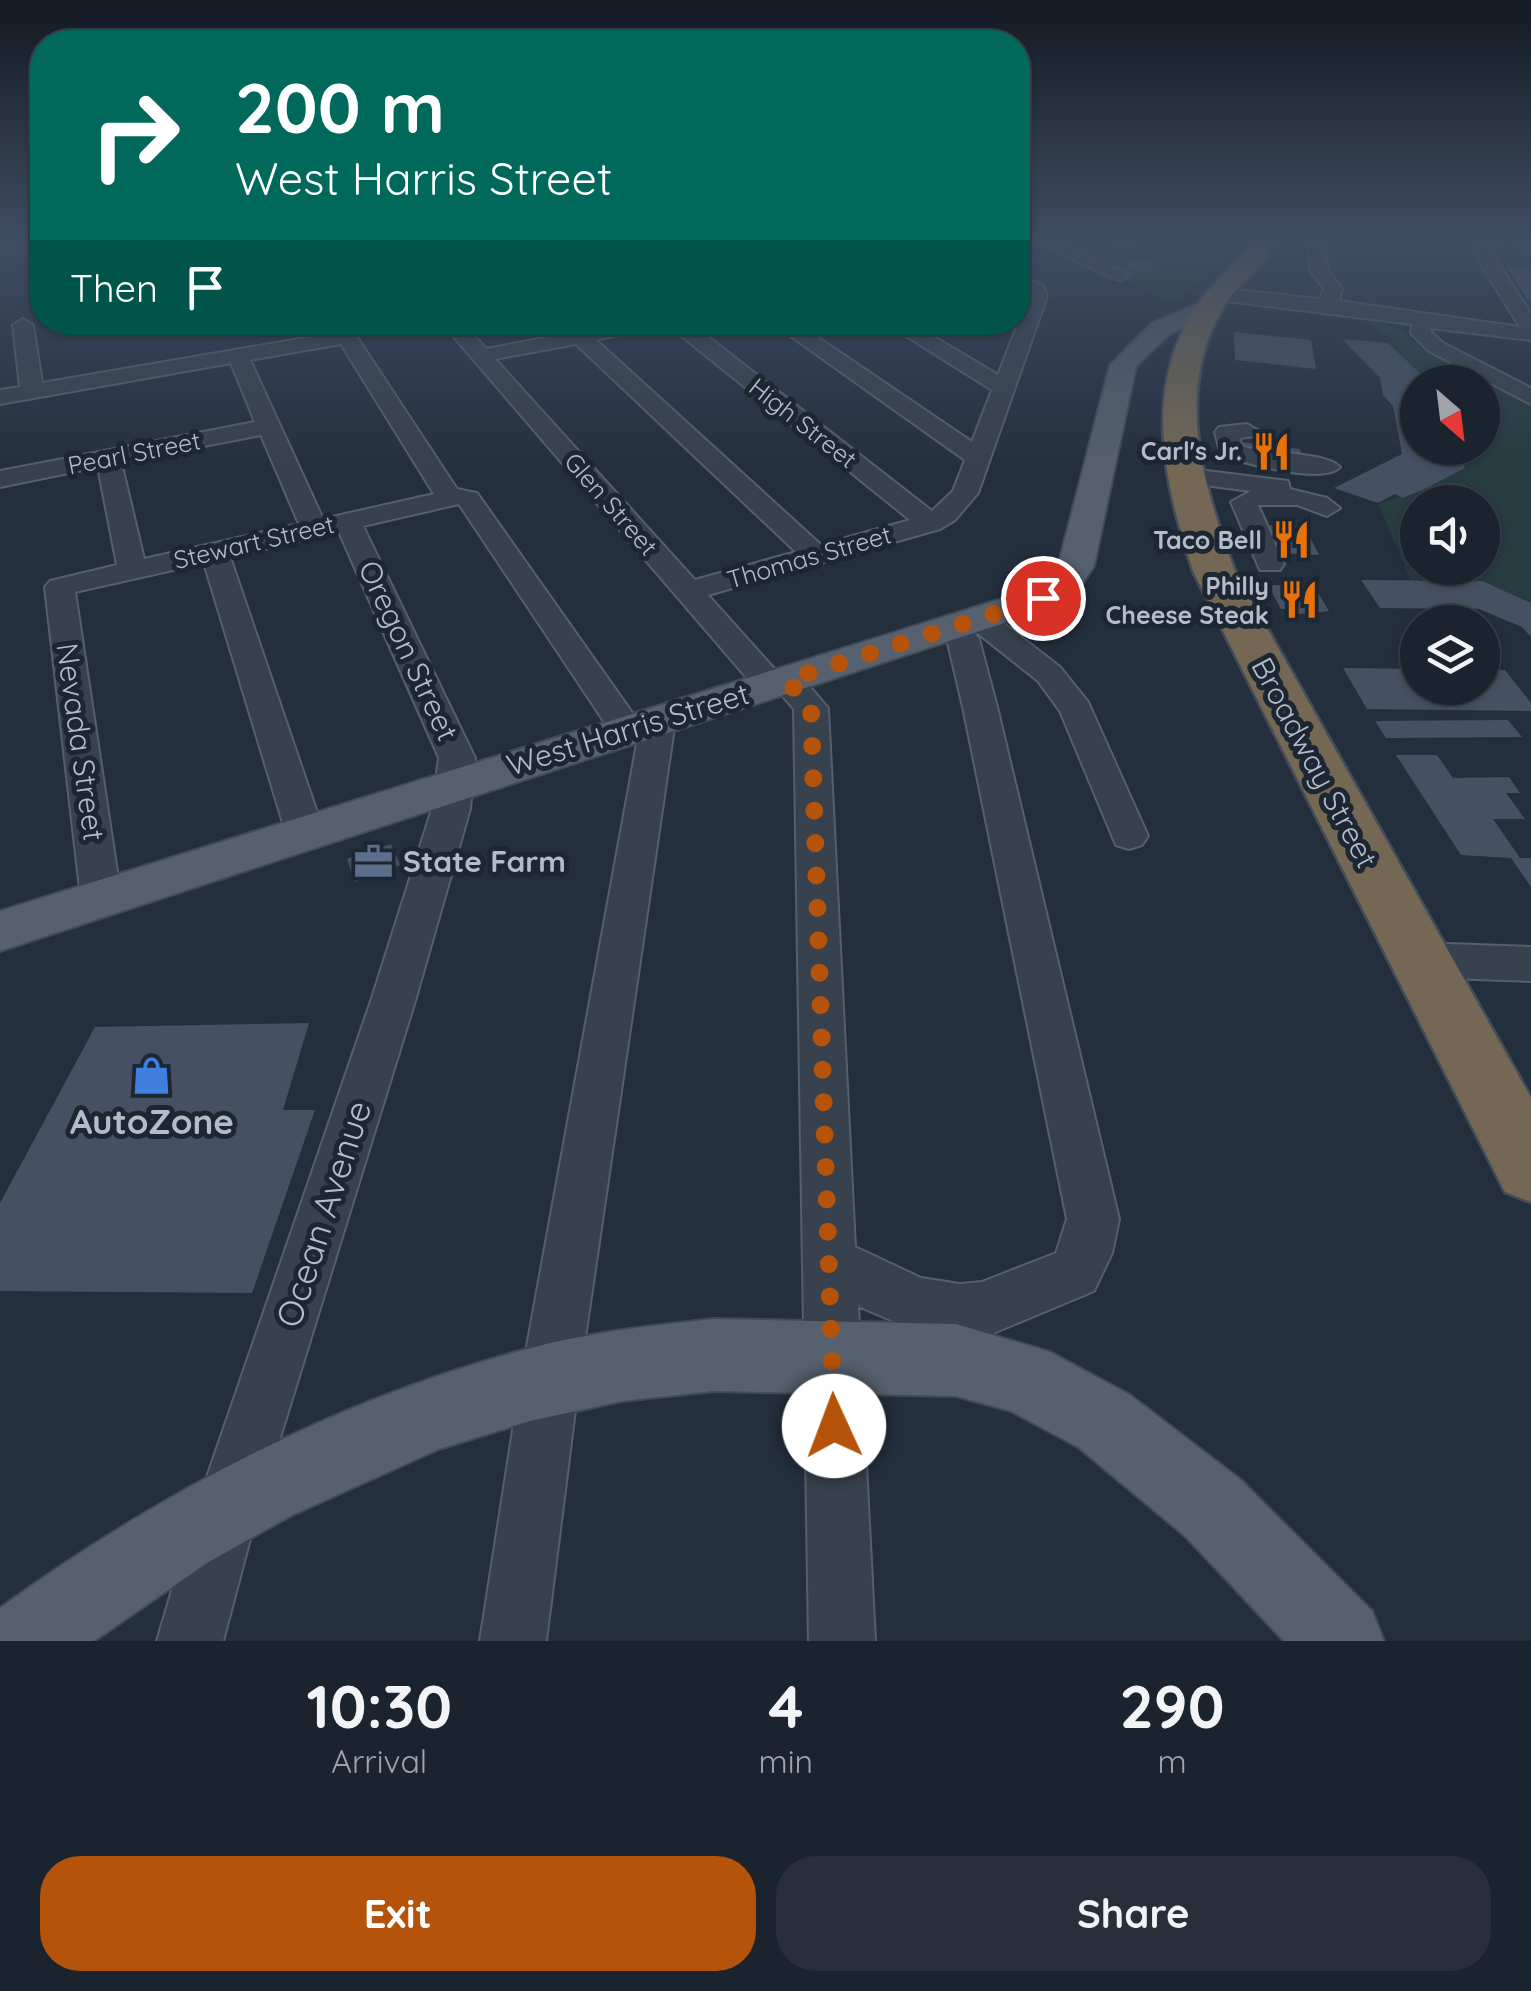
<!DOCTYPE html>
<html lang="en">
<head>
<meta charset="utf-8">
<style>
  body { margin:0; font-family:Quicksand,sans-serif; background:#282f3a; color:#f1f3f6; height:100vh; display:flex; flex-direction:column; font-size:38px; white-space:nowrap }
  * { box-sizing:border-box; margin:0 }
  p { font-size:32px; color:#a0a4aa }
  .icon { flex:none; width:55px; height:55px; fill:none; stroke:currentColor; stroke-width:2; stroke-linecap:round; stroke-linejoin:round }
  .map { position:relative; height:1641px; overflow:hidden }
  .sheet { display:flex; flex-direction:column; background:#1b232e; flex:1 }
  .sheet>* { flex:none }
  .guide { position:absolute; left:30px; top:30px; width:1000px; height:305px; border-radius:40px; box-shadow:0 2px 8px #0004,0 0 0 2px #39404a; background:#00695c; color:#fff; overflow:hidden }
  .needle { width:65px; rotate:152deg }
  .controls { position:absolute; left:1400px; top:365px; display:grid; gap:20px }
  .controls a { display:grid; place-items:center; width:100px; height:100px; border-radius:50%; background:#1b232e; box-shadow:0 2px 8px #0004,0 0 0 2px #39404a; font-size:50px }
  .pin { position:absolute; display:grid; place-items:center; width:85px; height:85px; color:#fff; margin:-42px; border:5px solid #fff; border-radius:50%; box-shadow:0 2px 10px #0007 }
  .me { position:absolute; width:110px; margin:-55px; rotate:358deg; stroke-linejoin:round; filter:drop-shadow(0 0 8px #0008) }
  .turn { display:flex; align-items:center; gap:35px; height:210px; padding:0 40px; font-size:45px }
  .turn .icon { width:130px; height:130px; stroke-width:2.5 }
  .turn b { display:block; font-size:70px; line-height:85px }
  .then { display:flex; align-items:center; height:95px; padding:0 40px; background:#0003; gap:20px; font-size:38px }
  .eta { display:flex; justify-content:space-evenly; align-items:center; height:170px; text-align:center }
  .eta b { font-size:60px; font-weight:700; line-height:70px }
  .action { display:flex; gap:20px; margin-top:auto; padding:20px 40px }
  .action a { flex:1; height:115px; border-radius:40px; background:#b45309; color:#fff; font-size:40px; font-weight:700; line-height:115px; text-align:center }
  .action a+a { background:#282f3a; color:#f1f3f6 }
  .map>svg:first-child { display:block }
  .green { fill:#263c3f; fill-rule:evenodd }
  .building { fill:#455162 }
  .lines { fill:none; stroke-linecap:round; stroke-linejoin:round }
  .minor-casing { stroke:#565f6c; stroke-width:4 }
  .major-casing { stroke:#414a57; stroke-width:4 }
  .highway-casing { stroke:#434c59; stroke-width:5 }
  .path { stroke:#44595c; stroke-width:2.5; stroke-dasharray:4 4; stroke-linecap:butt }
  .minor { fill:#38414e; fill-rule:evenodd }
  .major { fill:#56606e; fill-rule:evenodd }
  .highway { fill:#746855; fill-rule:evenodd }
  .route { stroke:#b45309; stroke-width:18; stroke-dasharray:0 32.4 }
  .labels { text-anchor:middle; stroke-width:10; stroke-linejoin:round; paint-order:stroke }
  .far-street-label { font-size:25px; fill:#b4bcc9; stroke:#1d2633 }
  .far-poi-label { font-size:25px; font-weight:bold; fill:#b4bcc9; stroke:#1d2633; text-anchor:end }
  .street-label { font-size:30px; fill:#b4bcc9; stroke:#1d2633 }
  .poi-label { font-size:30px; font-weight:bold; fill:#b4bcc9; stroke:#1d2633; text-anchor:start }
  .near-poi-label { font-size:35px; font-weight:bold; fill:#b4bcc9; stroke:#1d2633 }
  .near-street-label { font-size:35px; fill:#b4bcc9; stroke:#1d2633 }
</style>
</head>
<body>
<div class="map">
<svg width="1531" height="1641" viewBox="0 0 1531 1641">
  <rect width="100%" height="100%" fill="#242f3e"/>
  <path class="green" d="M 1032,240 L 1237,240 L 1221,262 L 1175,303 Z
    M 1375,320 L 1402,331 L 1414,342 L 1531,404 L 1531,603 L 1482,581 L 1410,579 L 1378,503 L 1424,490 L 1465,468 L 1461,454 L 1482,456 L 1482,382 L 1428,382 L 1388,343 L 1394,339 L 1367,323 ZM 1418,502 L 1482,502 L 1482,568 L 1418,568 Z"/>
  <path class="building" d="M 1510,240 L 1531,240 L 1531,255 L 1519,254 Z
    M 1129,259 L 1155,262 L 1151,272 L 1124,270 Z
    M 1506,266 L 1531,268 L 1531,305 Z
    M 1234,332 L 1311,340 L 1316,369 L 1235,360 Z
    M 1342,339 L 1388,343 L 1429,382 L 1418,382 L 1418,448 L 1480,448 L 1482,456 L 1461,454 L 1465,468 L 1423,490 L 1402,498 L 1395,494 L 1378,503 L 1334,488 L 1402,454 L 1393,406 L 1383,395 L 1380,378 Z
    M 1241,442 L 1300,449 L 1303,462 L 1243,454 Z
    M 1265,525 L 1304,526 L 1319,555 L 1279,553 Z
    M 1361,580 L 1482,581 L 1531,603 L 1531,637 L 1522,627 L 1479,609 L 1380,608 Z
    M 1268,585 L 1307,586 L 1317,591 L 1329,611 L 1290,615 L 1287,609 L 1281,609 Z
    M 1343,668 L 1418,669 L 1418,688 L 1482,688 L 1482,670 L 1505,670 L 1531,703 L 1531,711 L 1367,709 Z
    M 1508,720 L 1522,737 L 1386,738 L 1375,721 Z
    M 1396,755 L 1437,755 L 1453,778 L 1509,777 L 1520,793 L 1506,793 L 1525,819 L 1493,819 L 1520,858 L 1531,858 L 1531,887 L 1511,858 L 1461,855 Z
    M 391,844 L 400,865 L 355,882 L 347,859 Z
    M 309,1023 L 283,1110 L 315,1110 L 252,1293 L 0,1291 L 0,1203 L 95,1027 Z"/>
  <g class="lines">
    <defs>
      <path id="minor" d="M 42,240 L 42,249 L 0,255 L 0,245 Z
        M 1032,240 L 1053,240 L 1130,275 L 1121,280 L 1115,279 Z
        M 1308,240 L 1324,240 L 1328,270 L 1342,289 L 1339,301 L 1520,327 L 1470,247 L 1483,240 L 1505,240 L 1489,249 L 1531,314 L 1531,340 L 1431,328 L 1431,332 L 1443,343 L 1531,388 L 1531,404 L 1429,351 L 1411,333 L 1412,324 L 1218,300 L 1209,294 L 1218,288 L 1320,299 L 1324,289 L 1310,270 Z
        M 1018,275 L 1043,286 L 1047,296 L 978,493 L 955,520 L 940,529 L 708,595 L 778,673 L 798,673 L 828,708 L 855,1247 L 921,1278 L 960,1284 L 982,1282 L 1056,1253 L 1067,1219 L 963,707 L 947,639 L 940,627 L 944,621 L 965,620 L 968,613 L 990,613 L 1060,667 L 1088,702 L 1148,836 L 1142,845 L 1129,849 L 1116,845 L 1060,711 L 1038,681 L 970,627 L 979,639 L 997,707 L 1119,1219 L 1112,1253 L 1094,1291 L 986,1336 L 960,1339 L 921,1333 L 858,1306 L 875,1641 L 809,1641 L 794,709 L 780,693 L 759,692 L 441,322 L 462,322 L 486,349 L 565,334 L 554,322 L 576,322 L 584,330 L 625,322 L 689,322 L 932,511 L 953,491 L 965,460 L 771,322 L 795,322 L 972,442 L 992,390 L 884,322 L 909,322 L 998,375 L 1029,296 L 1018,287 ZM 668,324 L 669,326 L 910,520 L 821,545 L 596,340 ZM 576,344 L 796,552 L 695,580 L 495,359 Z
        M 23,319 L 33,325 L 42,383 L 334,333 L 327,322 L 347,322 L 457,489 L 477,493 L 640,724 L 646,713 L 658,710 L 670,713 L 675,721 L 579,1379 L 546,1641 L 480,1641 L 521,1379 L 638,738 L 627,741 L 615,738 L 459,504 L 363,526 L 475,758 L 470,809 L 415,1001 L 258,1509 L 223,1641 L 157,1641 L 196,1509 L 371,1001 L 432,809 L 439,758 L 339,532 L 230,557 L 324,833 L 318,842 L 305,846 L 292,842 L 286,833 L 204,563 L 75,592 L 121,898 L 115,909 L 101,913 L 87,909 L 81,898 L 45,587 L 50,581 L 117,565 L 98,467 L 0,487 L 0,471 L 255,422 L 231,363 L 0,404 L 0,390 L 20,387 L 13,325 ZM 341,344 L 434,494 L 323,519 L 250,360 ZM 261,435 L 299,524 L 144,559 L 121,462 Z
        M 1247,424 L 1259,431 L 1255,436 L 1240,438 L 1241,446 C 1266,455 1325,451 1340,467 C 1324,485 1244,463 1221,455 L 1215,432 L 1219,427 Z
        M 1182,468 L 1288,481 L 1290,489 L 1327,498 L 1340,508 L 1327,516 L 1297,505 L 1258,505 L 1284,564 L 1280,570 L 1260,570 L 1231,502 L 1251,491 L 1173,481 L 1169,476 Z
        M 1418,943 L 1531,947 L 1531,981 L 1418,977 L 1403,972 L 1397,960 L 1403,948 Z"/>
      <path id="major" d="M 1209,299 L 1221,306 L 1218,311 L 1170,334 L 1136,366 L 1094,566 L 1077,592 L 1056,606 L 0,951 L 0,911 L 1030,590 L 1051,576 L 1058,566 L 1110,365 L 1152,323 Z
        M 714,1319 L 956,1324 L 1050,1352 L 1130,1395 L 1241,1480 L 1372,1611 L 1384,1641 L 1284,1641 L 1185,1536 L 1078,1447 L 1011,1411 L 956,1396 L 714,1391 L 622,1401 L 530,1421 L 439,1449 L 290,1516 L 207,1563 L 94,1641 L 0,1641 L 0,1608 C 161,1492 335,1400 527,1349 C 588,1332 651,1326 714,1319 Z"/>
      <path id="highway" d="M 1251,240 L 1275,240 C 1265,267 1239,282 1224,306 C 1173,391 1203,485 1235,571 L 1531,1098 L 1531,1202 L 1505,1192 L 1193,571 C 1164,482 1142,389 1197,305 C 1212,282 1240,264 1251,240 Z"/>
    </defs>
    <use href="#minor" class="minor-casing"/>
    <use href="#major" class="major-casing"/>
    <use href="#highway" class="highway-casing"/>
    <path class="path" d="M 1109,240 L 1125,247 L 1152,240"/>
    <use href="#minor" class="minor"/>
    <use href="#major" class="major"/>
    <use href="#highway" class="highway"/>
  </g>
  <linearGradient id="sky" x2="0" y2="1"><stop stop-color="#141a22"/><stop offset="0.51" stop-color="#3f4d63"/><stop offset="1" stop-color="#3f4d63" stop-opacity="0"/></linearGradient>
  <rect width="1531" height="469" fill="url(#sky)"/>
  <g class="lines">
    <path class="route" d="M 834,1426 L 811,708 L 787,680 L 1043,598"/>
  </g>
  <defs>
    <symbol id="restaurant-bare" viewBox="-9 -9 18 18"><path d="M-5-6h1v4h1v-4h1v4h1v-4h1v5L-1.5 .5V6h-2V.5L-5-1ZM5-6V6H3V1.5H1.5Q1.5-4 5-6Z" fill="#e8710a" stroke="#1d2633" stroke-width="2.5" paint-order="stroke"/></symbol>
    <symbol id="office-bare" viewBox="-9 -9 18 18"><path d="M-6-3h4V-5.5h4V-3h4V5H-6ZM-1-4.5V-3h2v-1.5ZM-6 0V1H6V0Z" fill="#5c6f8a" stroke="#1d2633" stroke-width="2.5" paint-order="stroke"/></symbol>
    <symbol id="shop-bare" viewBox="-9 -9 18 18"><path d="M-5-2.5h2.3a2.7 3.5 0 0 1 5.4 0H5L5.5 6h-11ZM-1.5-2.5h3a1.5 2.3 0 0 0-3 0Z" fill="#3f7fe0" stroke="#1d2633" stroke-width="2.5" paint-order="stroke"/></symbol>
  </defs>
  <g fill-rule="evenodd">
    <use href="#restaurant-bare" x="1244" y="424" width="55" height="55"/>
    <use href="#restaurant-bare" x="1264" y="512" width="55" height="55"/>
    <use href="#restaurant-bare" x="1272" y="572" width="55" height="55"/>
    <use href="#office-bare" x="346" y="834" width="55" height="55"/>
    <use href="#shop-bare" x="124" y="1048" width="55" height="55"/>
  </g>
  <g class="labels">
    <g class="far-street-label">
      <text transform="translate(803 423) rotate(38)" y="9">High Street</text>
      <text transform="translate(134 453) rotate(-11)" y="9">Pearl Street</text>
      <text transform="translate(611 504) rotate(49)" y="9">Glen Street</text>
      <text transform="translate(254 542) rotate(-13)" y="9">Stewart Street</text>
      <text transform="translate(809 557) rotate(-16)" y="9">Thomas Street</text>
    </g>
    <g class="far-poi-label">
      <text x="1242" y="460">Carl's Jr.</text>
      <text x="1262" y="549">Taco Bell</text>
      <text x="1269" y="595">Philly<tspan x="1269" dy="29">Cheese Steak</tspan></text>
    </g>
    <g class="street-label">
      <text transform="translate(408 651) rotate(65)" y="10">Oregon Street</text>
      <text transform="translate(628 730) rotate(-17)" y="10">West Harris Street</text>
      <text transform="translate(80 742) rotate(82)" y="10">Nevada Street</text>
      <text transform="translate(1314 763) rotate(62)" y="10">Broadway Street</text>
    </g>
    <g class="poi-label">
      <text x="403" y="872">State Farm</text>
    </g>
    <g class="near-poi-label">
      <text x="152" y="1134">AutoZone</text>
    </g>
    <g class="near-street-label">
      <text transform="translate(324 1214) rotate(-72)" y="12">Ocean Avenue</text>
    </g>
  </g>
</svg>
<div class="controls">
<a><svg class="needle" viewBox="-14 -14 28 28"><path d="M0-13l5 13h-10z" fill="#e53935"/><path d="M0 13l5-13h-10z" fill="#a0a4aa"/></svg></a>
<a><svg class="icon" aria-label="sound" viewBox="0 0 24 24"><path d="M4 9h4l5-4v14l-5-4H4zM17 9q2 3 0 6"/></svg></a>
<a><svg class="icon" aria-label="layers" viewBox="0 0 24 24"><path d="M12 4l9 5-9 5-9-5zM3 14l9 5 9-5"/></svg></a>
</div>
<div class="pin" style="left:1043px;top:598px;background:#d93025"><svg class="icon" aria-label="arrive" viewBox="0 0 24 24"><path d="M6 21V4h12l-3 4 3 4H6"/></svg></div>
<svg class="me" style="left:834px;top:1426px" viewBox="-20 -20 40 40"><circle r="19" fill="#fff"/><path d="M0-13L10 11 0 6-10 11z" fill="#b45309"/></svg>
<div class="guide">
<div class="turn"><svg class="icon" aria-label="right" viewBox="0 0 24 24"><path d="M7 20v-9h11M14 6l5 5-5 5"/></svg><div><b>200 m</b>West Harris Street</div></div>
<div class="then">Then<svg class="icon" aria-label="arrive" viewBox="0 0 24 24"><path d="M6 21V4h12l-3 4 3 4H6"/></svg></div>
</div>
</div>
<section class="sheet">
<div class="eta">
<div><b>10:30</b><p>Arrival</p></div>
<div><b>4</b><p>min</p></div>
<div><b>290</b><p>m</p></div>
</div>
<div class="action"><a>Exit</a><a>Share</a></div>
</section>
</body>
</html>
